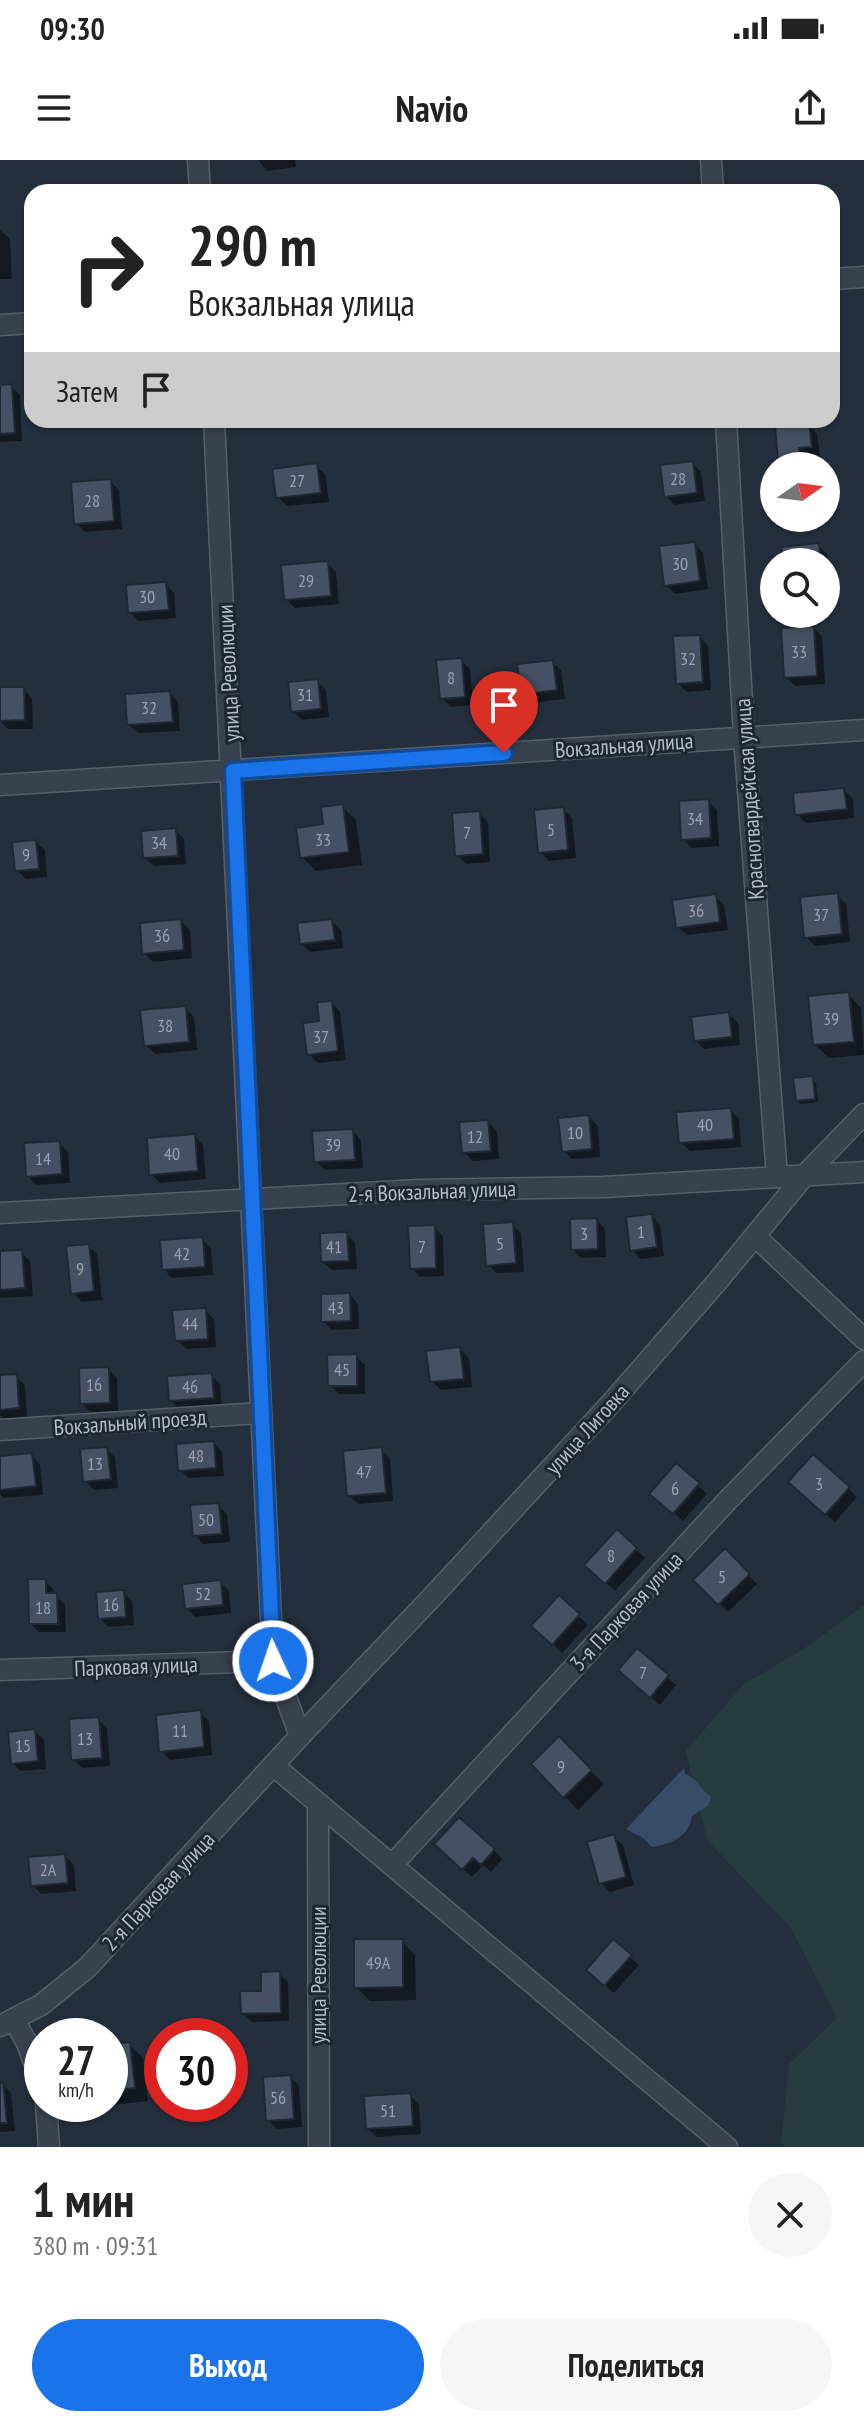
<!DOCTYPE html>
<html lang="ru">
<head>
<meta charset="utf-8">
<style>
  body { margin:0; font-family:"PT Sans Narrow",sans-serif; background:#f6f6f6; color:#222; height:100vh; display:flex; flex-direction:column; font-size:30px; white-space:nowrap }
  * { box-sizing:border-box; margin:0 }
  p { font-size:26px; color:#767676 }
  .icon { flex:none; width:44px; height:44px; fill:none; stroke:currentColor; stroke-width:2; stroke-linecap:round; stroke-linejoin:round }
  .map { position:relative; height:1987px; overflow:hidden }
  .side { display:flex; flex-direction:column; background:#fff; flex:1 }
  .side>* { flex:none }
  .hud { position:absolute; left:24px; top:24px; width:816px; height:244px; border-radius:24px; box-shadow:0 2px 6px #0004; background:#fff; color:#222; overflow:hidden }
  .needle { width:52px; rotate:76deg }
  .tools { position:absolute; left:760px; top:292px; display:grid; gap:16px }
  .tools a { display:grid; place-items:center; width:80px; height:80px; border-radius:50%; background:#fff; box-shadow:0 2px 6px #0004; font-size:40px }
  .speed { position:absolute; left:24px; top:1858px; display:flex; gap:16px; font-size:40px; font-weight:700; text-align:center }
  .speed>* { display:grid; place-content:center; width:104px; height:104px; border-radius:50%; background:#fff; box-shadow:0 2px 6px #0004; line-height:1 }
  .speed small { font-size:20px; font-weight:400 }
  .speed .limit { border:12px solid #d22; background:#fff; color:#111 }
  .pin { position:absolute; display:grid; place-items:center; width:68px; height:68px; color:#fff; margin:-82px -34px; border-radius:50% 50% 50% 0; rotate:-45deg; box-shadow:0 0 8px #0007 }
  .pin .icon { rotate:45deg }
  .me { position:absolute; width:88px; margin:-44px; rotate:357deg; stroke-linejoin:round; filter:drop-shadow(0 0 6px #0008) }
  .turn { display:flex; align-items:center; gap:28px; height:168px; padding:0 32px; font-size:36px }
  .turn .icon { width:104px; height:104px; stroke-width:2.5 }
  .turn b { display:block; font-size:56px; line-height:68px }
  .then { display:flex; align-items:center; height:76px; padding:0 32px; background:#0003; gap:16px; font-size:30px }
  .round { display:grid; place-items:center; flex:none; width:84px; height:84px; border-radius:42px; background:#f6f6f6 }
  .head { display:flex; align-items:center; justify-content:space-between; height:136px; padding:0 32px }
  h1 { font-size:48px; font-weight:800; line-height:60px }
  .action { display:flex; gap:16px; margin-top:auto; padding:16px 32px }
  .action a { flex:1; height:92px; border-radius:48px; background:#1a73e8; color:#fff; font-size:32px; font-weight:800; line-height:92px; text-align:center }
  .action a+a { background:#f6f6f6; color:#222 }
  .status { display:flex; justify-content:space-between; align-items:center; height:56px; padding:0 40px; background:#fff; direction:ltr }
  .status svg { height:22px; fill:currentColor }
  header { display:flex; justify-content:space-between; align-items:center; height:104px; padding:0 32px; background:#fff; font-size:36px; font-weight:800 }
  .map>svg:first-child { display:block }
  .green { fill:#263c3f }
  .water { fill:#394c67 }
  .shadow { fill:#0007 }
  .building { fill:#455162; stroke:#1f2835; stroke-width:2 }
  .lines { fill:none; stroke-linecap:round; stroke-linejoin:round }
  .minor-casing { stroke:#565f6c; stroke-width:23 }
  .minor { stroke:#38414e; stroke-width:20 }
  .route-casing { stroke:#114b97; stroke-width:20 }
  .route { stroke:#1a73e8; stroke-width:14 }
  .labels { text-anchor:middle; stroke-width:6; stroke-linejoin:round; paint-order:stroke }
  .number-label { font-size:18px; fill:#98a1af }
  .street-label { font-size:22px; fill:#b4bcc9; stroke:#1d2633 }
</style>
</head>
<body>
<div class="status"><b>09:30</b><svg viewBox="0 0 49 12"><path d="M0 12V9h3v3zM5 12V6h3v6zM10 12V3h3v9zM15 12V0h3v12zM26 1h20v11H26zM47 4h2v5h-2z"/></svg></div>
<header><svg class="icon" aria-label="menu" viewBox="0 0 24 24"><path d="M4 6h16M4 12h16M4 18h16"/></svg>Navio<svg class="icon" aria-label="share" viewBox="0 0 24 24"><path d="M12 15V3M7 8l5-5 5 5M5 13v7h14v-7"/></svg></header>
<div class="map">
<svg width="864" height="1987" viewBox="0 0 864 1987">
  <rect width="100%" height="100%" fill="#242f3e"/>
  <path class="green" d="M 864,1445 L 864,1987 L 785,1987 L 781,1982 L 789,1904 L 837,1858 L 791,1768 L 707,1680 L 686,1591 L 743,1525 L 805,1488 Z"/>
  <path class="water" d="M 684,1608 L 685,1614 C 696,1617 701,1630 711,1637 L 708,1646 L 692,1656 C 689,1677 671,1684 652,1687 L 643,1678 L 626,1669 Z"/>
  <path class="shadow" d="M 258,0 L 295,0 L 296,7 L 267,11 Z
    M 0,70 L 10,79 L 12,119 L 0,119 Z
    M 11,226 L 20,235 L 22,281 L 0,282 L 0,227 Z
    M 809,265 L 817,274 L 820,295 L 807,296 L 808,306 L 785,306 L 780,301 Z
    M 692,303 L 701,312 L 705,341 L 674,345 L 666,336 Z
    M 316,306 L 325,314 L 329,342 L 287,346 L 278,337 Z
    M 110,321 L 119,330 L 122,369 L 85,372 L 76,363 Z
    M 694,384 L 703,393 L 708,429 L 675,434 L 666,425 Z
    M 818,385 L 827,394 L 831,431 L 826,432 L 826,402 L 784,402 Z
    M 327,403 L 336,412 L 339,444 L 295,448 L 286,439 Z
    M 166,424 L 174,433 L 176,458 L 139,461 L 130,452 Z
    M 814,468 L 822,477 L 825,524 L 795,526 L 786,517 Z
    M 700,477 L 708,486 L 711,530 L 687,532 L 678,523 Z
    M 461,500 L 470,509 L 473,545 L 451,547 L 442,538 Z
    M 552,502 L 561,510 L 565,539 L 532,543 L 523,534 Z
    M 317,521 L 326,530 L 329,557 L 302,560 L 293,551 Z
    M 0,529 L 23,529 L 32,538 L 33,569 L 8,569 L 0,561 Z
    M 170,533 L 178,542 L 180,571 L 138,573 L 129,565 Z
    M 844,630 L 853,639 L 854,658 L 806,663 L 797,654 Z
    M 708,641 L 717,650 L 719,686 L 692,688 L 683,679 Z
    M 342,647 L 356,660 L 362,705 L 316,711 L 302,697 Z
    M 563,649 L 572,658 L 576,698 L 549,701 L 540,692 Z
    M 479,653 L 488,662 L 490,702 L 466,704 L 457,695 Z
    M 175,670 L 184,679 L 186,704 L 154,706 L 145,698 Z
    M 36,682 L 45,690 L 47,717 L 26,719 L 17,710 Z
    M 837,735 L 846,744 L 850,782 L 815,786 L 806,777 Z
    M 715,736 L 724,745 L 728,770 L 687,775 L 678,767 Z
    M 181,761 L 190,770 L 192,798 L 153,802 L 144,793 Z
    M 332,761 L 341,770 L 343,788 L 310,792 L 301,783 Z
    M 848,834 L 861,848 L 864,895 L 829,898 L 815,885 Z
    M 332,843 L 340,852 L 346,900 L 318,903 L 309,894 Z
    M 185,848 L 194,857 L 197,890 L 155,894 L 146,885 Z
    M 729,854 L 738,863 L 740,885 L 704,889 L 695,880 Z
    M 812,919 L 816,922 L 818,942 L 801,944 L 797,940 Z
    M 730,950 L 739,958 L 741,987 L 690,991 L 681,983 Z
    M 589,957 L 598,966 L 600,997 L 572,999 L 564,991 Z
    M 488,962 L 497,971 L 499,999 L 473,1001 L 464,992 Z
    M 352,971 L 361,980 L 363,1008 L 325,1010 L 316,1001 Z
    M 195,976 L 203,985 L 206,1019 L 160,1023 L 151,1014 Z
    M 59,983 L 68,992 L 70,1023 L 36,1025 L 28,1016 Z
    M 652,1056 L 660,1065 L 664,1096 L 641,1099 L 632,1090 Z
    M 597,1060 L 605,1069 L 606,1097 L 581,1098 L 572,1089 Z
    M 512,1064 L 521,1073 L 524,1112 L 497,1113 L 488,1105 Z
    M 434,1067 L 443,1076 L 444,1116 L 420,1117 L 412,1108 Z
    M 347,1074 L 355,1083 L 357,1109 L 332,1110 L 323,1102 Z
    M 202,1079 L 211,1088 L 213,1115 L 172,1118 L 164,1109 Z
    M 88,1086 L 97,1094 L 102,1140 L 82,1142 L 73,1133 Z
    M 21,1092 L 30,1101 L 33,1136 L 0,1138 L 0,1093 Z
    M 350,1135 L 358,1144 L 359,1169 L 332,1170 L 323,1161 Z
    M 205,1150 L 214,1159 L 216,1187 L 186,1189 L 177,1180 Z
    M 460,1189 L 469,1198 L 472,1227 L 441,1230 L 432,1221 Z
    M 356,1196 L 365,1205 L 365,1234 L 339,1234 L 330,1225 Z
    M 108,1209 L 117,1218 L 118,1251 L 90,1252 L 82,1243 Z
    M 211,1215 L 220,1224 L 222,1246 L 179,1249 L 171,1240 Z
    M 16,1216 L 25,1225 L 27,1257 L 3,1259 L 0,1255 L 0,1217 Z
    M 214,1283 L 222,1292 L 224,1316 L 189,1318 L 180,1310 Z
    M 106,1289 L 115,1297 L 118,1328 L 94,1330 L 85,1321 Z
    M 381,1290 L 390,1298 L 393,1341 L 358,1344 L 349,1335 Z
    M 31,1295 L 40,1304 L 43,1335 L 4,1338 L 0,1334 L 0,1298 Z
    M 676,1306 L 707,1334 L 683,1361 L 661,1342 Z
    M 848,1328 L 857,1337 L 835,1362 L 800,1331 Z
    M 218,1345 L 227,1354 L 230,1382 L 203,1384 L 195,1375 Z
    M 617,1372 L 645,1398 L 615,1431 L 587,1405 Z
    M 725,1391 L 757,1424 L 728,1452 L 696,1420 Z
    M 45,1421 L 54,1430 L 54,1435 L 65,1444 L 66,1472 L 39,1472 L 31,1464 Z
    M 220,1422 L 229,1431 L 231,1453 L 195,1457 L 187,1448 Z
    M 123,1432 L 132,1441 L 134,1465 L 109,1467 L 100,1459 Z
    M 559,1437 L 588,1465 L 562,1493 L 533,1466 Z
    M 637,1491 L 676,1525 L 660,1545 L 629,1519 Z
    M 200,1552 L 209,1561 L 212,1595 L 170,1600 L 161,1591 Z
    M 98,1559 L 107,1568 L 110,1606 L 82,1608 L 73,1599 Z
    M 35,1571 L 44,1580 L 46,1609 L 21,1611 L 12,1603 Z
    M 559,1579 L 604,1624 L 578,1650 L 533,1604 Z
    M 614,1677 L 623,1685 L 634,1725 L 610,1732 L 601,1723 Z
    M 494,1690 L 502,1699 L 491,1712 L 483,1705 L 472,1717 L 446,1693 Z
    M 65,1696 L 74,1705 L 76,1731 L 41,1734 L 33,1725 Z
    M 402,1781 L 415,1795 L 416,1840 L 370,1841 L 356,1827 Z
    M 613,1782 L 639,1805 L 614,1833 L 597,1818 Z
    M 279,1813 L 288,1822 L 289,1861 L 252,1862 L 243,1853 Z
    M 129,1884 L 143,1898 L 148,1941 L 104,1946 L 102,1944 L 110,1944 L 110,1886 Z
    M 290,1917 L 299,1925 L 302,1967 L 277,1969 L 268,1960 Z
    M 2,1924 L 11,1933 L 15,1971 L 0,1972 L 0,1925 Z
    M 410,1935 L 419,1944 L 421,1974 L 377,1977 L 368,1969 Z"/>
  <path class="building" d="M 12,224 L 15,273 L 0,274 L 0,225 Z
    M 809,263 L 812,287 L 799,288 L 800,300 L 778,301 L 775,266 Z
    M 693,301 L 697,333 L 664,337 L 660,305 Z
    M 317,303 L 321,333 L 276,338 L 272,309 Z
    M 111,319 L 114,361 L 74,364 L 71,322 Z
    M 695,382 L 700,421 L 664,426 L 659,386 Z
    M 819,383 L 821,402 L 782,402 L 781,387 Z
    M 328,401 L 331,436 L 284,440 L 281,405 Z
    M 166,422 L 169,450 L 128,453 L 126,425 Z
    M 814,466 L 817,516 L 784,518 L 781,468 Z
    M 700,475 L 703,522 L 676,524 L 673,476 Z
    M 462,498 L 465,537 L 440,539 L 436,500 Z
    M 553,500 L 557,530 L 521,535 L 517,504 Z
    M 318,519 L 321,549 L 291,552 L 288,522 Z
    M 0,527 L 24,527 L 25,560 L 0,561 Z
    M 170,531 L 173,562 L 127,565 L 125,534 Z
    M 844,628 L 847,649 L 795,655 L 793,633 Z
    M 709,639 L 711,678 L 681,680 L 679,641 Z
    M 343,644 L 349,692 L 300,698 L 296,668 L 323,664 L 321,647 Z
    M 564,647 L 568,690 L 538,693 L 534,650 Z
    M 480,651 L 483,694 L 455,696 L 452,653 Z
    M 176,668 L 178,696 L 143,698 L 141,671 Z
    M 36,680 L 39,709 L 15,711 L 12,682 Z
    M 838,733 L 842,774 L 804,778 L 800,737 Z
    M 716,734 L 720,762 L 676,768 L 672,740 Z
    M 181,759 L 184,790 L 142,794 L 140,763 Z
    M 332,759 L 335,780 L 300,784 L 297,763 Z
    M 849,832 L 854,882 L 813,885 L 808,836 Z
    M 332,841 L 338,891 L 307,895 L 303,863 L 319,861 L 317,842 Z
    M 186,846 L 189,882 L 144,886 L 140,850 Z
    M 729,852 L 732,877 L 694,881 L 691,857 Z
    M 813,916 L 815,939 L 796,941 L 793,918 Z
    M 731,948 L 734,979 L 679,983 L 676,952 Z
    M 589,955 L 592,989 L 562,992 L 558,958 Z
    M 488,960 L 491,991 L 462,993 L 459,962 Z
    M 353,969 L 355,1000 L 314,1002 L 312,971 Z
    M 195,974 L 198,1011 L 149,1015 L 147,978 Z
    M 60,981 L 62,1014 L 26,1017 L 24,983 Z
    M 652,1054 L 657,1087 L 630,1091 L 626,1057 Z
    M 597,1058 L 598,1089 L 571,1090 L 570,1059 Z
    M 513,1062 L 516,1103 L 486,1106 L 483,1064 Z
    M 435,1065 L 436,1108 L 410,1109 L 408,1066 Z
    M 347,1072 L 349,1101 L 321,1102 L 320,1073 Z
    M 203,1077 L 205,1107 L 162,1110 L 160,1080 Z
    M 89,1084 L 94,1131 L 71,1134 L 66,1086 Z
    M 22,1090 L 25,1128 L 0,1130 L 0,1091 Z
    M 350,1133 L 351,1161 L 321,1162 L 321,1134 Z
    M 206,1148 L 208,1179 L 175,1181 L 172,1150 Z
    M 460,1187 L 464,1219 L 430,1222 L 426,1191 Z
    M 357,1194 L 357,1226 L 328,1226 L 327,1195 Z
    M 109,1207 L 110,1243 L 80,1244 L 79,1208 Z
    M 212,1213 L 214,1238 L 169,1241 L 167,1216 Z
    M 17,1214 L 19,1248 L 0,1250 L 0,1215 Z
    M 214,1281 L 216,1308 L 178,1311 L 176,1284 Z
    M 107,1287 L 111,1319 L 83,1322 L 80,1289 Z
    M 382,1287 L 386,1333 L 347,1336 L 343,1291 Z
    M 32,1293 L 36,1326 L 0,1330 L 0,1296 Z
    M 813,1294 L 850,1327 L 825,1355 L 788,1322 Z
    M 676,1303 L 700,1323 L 673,1354 L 649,1334 Z
    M 219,1343 L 222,1374 L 193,1376 L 190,1345 Z
    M 617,1369 L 637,1388 L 605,1424 L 584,1405 Z
    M 725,1388 L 750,1414 L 718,1445 L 693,1420 Z
    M 28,1419 L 46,1419 L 46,1433 L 57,1433 L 58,1464 L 29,1464 Z
    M 221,1420 L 223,1445 L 185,1449 L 182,1424 Z
    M 124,1430 L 126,1457 L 98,1459 L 96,1432 Z
    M 559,1435 L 580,1454 L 552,1485 L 531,1466 Z
    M 637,1488 L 669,1515 L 650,1538 L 618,1510 Z
    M 201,1550 L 204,1587 L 159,1592 L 156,1555 Z
    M 99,1557 L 102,1598 L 71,1600 L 69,1559 Z
    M 35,1569 L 38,1601 L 11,1604 L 8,1572 Z
    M 559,1576 L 592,1610 L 563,1638 L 531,1604 Z
    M 459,1657 L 495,1689 L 481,1705 L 473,1698 L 462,1710 L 434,1684 Z
    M 614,1674 L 626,1717 L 599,1724 L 587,1682 Z
    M 65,1694 L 68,1723 L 31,1726 L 28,1697 Z
    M 354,1779 L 403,1779 L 403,1827 L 354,1828 Z
    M 613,1779 L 632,1795 L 604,1826 L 586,1810 Z
    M 280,1811 L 281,1853 L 241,1854 L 240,1831 L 261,1831 L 261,1812 Z
    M 130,1882 L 135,1928 L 110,1931 L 110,1884 Z
    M 291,1915 L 294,1959 L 266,1961 L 263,1917 Z
    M 3,1922 L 7,1963 L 0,1963 L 0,1923 Z
    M 411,1933 L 413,1966 L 366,1969 L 364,1936 Z"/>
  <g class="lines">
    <defs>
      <path id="minor" d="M 198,0 L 200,32
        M 711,0 L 713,32
        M 832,119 L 864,117
        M 0,165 L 32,163
        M 214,260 L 273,1501 L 300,1576
        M 726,260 L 744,577 L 777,1017
        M 0,625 L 864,570
        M 0,1053 L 419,1030 L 604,1027 L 864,1012
        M 755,1076 L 864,1179
        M 0,1270 L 260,1253
        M 0,1510 L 273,1501
        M 274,1606 L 727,1987
        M 318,1643 L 319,1987
        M 392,1705 L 726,1342 L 864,1201
        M 14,1860 L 27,1883 L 42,1925
        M 0,1866 L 41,1845 L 88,1807 L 300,1576 L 434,1435 L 613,1241 L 716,1123 L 804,1016 L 864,954
        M 46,1944 L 49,1987"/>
    </defs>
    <use href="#minor" class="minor-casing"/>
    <use href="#minor" class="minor"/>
  </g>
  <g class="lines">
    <defs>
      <path id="route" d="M 273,1501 L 233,611 L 504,593"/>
    </defs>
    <use href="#route" class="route-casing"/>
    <use href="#route" class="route"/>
  </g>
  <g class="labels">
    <g class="number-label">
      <text x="678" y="325">28</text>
      <text x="297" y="327">27</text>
      <text x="92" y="347">28</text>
      <text x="680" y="410">30</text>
      <text x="306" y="427">29</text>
      <text x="147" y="443">30</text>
      <text x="799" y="498">33</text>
      <text x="688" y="505">32</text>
      <text x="451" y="524">8</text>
      <text x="305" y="541">31</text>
      <text x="149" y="554">32</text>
      <text x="695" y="665">34</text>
      <text x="551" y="676">5</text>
      <text x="467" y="679">7</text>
      <text x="323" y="686">33</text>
      <text x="159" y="689">34</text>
      <text x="26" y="701">9</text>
      <text x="696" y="757">36</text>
      <text x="821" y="761">37</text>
      <text x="162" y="782">36</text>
      <text x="831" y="865">39</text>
      <text x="165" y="872">38</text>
      <text x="321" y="883">37</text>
      <text x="705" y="971">40</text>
      <text x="575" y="979">10</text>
      <text x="475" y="983">12</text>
      <text x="333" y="991">39</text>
      <text x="172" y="1000">40</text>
      <text x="43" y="1005">14</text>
      <text x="641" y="1078">1</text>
      <text x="584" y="1080">3</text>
      <text x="500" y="1090">5</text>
      <text x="334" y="1093">41</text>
      <text x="422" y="1093">7</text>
      <text x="182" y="1100">42</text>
      <text x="80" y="1115">9</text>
      <text x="336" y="1154">43</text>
      <text x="190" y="1170">44</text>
      <text x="342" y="1216">45</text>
      <text x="94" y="1231">16</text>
      <text x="190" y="1233">46</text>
      <text x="196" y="1302">48</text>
      <text x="95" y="1310">13</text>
      <text x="364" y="1318">47</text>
      <text x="819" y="1330">3</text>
      <text x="675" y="1335">6</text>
      <text x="206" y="1366">50</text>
      <text x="611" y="1402">8</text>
      <text x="722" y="1423">5</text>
      <text x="203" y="1440">52</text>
      <text x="111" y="1451">16</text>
      <text x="43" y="1454">18</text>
      <text x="643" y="1519">7</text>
      <text x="180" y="1577">11</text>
      <text x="85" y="1585">13</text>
      <text x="23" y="1592">15</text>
      <text x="561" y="1613">9</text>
      <text x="48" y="1716">2А</text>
      <text x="378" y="1809">49А</text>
      <text x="278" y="1944">56</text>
      <text x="388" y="1957">51</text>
    </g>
    <g class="street-label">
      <text transform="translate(228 513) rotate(-93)" y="8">улица Революции</text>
      <text transform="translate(624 585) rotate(-4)" y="8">Вокзальная улица</text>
      <text transform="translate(749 639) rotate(-94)" y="8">Красногвардейская улица</text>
      <text transform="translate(432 1031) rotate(-2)" y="8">2-я Вокзальная улица</text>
      <text transform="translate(130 1262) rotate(-4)" y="8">Вокзальный проезд</text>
      <text transform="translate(587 1269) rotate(-48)" y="8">улица Лиговка</text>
      <text transform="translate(626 1451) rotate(-47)" y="8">3-я Парковая улица</text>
      <text transform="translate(136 1506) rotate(-2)" y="8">Парковая улица</text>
      <text transform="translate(158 1731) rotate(-47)" y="8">2-я Парковая улица</text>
      <text transform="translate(318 1815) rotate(-90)" y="8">улица Революции</text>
    </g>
  </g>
</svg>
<div class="tools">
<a><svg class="needle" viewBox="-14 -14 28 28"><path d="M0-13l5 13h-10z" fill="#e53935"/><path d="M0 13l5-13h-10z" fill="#767676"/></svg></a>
<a><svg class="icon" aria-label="search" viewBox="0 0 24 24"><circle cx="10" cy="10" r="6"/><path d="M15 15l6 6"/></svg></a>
</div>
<div class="speed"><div>27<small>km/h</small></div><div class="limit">30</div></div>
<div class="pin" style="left:504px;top:593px;background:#d93025"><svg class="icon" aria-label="arrive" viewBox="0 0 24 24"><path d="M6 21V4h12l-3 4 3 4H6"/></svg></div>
<svg class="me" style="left:273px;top:1501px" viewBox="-20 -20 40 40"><circle r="17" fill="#1a73e8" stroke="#fff" stroke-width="3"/><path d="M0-11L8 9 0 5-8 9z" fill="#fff"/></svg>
<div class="hud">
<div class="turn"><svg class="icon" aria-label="right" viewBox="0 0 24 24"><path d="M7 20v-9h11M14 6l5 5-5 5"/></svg><div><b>290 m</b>Вокзальная улица</div></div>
<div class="then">Затем<svg class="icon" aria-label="arrive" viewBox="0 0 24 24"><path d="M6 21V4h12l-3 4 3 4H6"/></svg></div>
</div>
</div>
<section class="side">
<div class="head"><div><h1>1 мин</h1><p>380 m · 09:31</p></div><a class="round"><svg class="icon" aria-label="close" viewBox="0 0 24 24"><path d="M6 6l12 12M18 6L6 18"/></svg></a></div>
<div class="action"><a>Выход</a><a>Поделиться</a></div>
</section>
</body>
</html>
